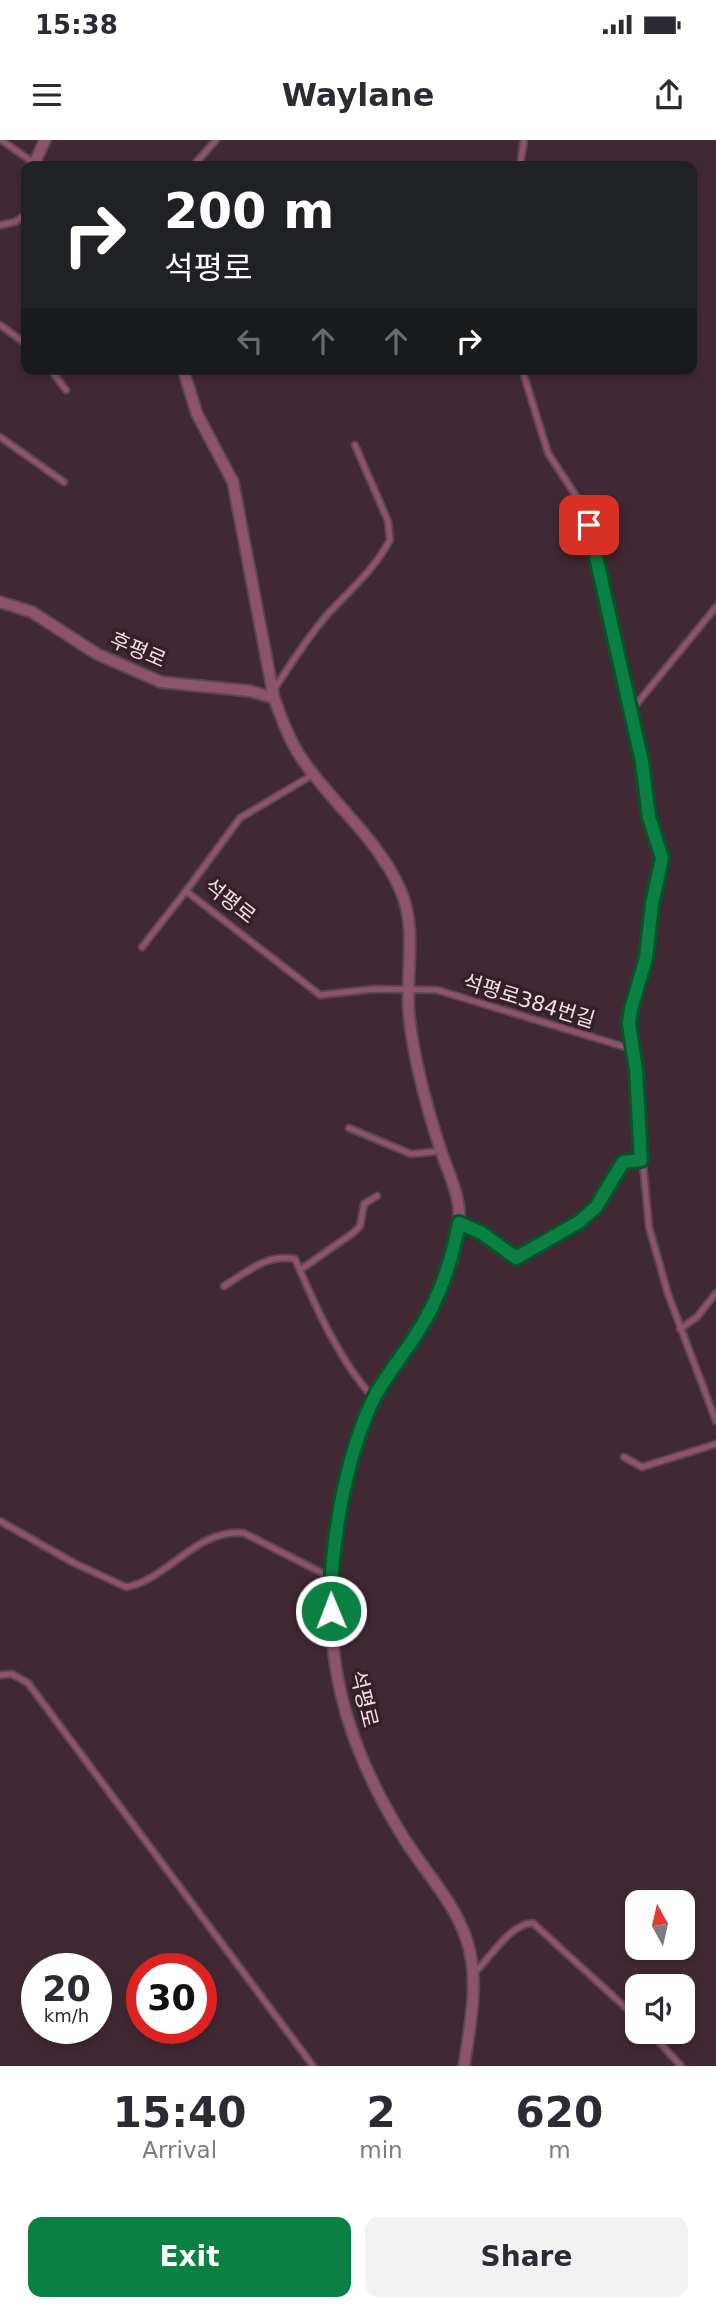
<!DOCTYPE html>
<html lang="en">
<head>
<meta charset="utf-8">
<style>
  body { margin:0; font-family:"DejaVu Sans","Noto Sans KR",sans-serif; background:#f2f2f3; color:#2b2b33; height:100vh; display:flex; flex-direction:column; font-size:26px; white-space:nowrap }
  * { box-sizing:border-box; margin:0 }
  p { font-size:23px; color:#7c7c81 }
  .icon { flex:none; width:38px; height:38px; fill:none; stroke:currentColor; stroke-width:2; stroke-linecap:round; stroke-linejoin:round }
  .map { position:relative; height:1926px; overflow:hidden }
  .side { display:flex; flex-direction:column; background:#fff; flex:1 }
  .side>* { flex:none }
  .hud { position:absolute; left:21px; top:21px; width:676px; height:214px; border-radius:14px; box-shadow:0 4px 10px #0003; background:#202124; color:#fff; overflow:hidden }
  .needle { width:46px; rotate:352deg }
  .buttons { position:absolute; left:625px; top:1750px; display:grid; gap:14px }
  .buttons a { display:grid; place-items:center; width:70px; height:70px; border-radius:14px; background:#fff; box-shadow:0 4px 10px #0003; font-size:35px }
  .speed { position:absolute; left:21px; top:1813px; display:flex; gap:14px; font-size:35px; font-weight:700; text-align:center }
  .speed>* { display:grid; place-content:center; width:91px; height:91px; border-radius:50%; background:#fff; box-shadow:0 4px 10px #0003; line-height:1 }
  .speed small { font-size:18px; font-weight:400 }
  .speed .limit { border:10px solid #d22; background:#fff; color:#111 }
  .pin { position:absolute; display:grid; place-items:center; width:60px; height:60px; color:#fff; margin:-30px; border-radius:14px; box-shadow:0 4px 10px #0006 }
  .me { position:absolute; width:77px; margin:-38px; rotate:359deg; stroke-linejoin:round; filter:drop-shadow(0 0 5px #0008) }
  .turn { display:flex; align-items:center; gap:24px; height:147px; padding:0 28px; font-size:32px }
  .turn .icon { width:91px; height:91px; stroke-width:2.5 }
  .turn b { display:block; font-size:49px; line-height:60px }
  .lanes { display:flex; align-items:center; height:66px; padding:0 28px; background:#0003; justify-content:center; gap:35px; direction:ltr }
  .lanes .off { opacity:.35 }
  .eta { display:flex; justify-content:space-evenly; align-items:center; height:119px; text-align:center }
  .eta b { font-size:42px; font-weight:800; line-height:49px }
  .action { display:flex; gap:14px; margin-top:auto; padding:14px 28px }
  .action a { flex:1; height:80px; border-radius:14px; background:#0b8043; color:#fff; font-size:28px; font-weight:800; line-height:80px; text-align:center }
  .action a+a { background:#f2f2f3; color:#2b2b33 }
  .status { display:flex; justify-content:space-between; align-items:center; height:49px; padding:0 35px; background:#fff; direction:ltr }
  .status svg { height:19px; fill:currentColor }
  header { display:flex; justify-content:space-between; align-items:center; height:91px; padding:0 28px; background:#fff; font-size:32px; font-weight:800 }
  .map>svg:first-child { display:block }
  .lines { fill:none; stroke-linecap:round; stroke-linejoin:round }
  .service-casing { stroke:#5d464f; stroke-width:9 }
  .minor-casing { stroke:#5d464f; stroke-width:14 }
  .service { stroke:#8d536c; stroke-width:5 }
  .minor { stroke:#8d536c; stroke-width:10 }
  .route-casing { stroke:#07532c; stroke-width:18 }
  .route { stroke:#0b8043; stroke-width:12 }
  .labels { text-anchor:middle; stroke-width:7; stroke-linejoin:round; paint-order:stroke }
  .street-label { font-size:21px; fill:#f0dfe5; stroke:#361f29 }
</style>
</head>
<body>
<div class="status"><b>15:38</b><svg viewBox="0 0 49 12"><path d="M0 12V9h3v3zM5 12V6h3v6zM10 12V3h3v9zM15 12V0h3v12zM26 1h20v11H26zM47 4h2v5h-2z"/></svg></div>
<header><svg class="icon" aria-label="menu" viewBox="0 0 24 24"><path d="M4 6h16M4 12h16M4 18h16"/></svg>Waylane<svg class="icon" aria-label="share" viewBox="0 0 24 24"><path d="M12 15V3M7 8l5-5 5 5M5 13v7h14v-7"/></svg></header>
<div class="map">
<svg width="716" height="1926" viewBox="0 0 716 1926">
  <rect width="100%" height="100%" fill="#412933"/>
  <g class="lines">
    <defs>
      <path id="service" d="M 1,0 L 34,23
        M 193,26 L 216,0
        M 520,26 L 524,0
        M 0,85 L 15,82 L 26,74
        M 0,185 L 26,204
        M 50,229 L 66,250
        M 522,229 L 548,313 L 580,362 L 589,385 L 642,622 L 649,677 L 661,718 L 652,764 L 646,818 L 631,869 L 632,909
        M 0,297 L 64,342
        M 273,551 C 290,525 307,498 327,475 C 350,450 374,430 390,400 L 388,381 L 355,305
        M 630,572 L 716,467
        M 314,634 L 240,678 L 186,751 L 320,855 L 374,849 L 437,850 L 632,909 L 649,1087 L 668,1154 L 716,1281
        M 142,807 L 186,751
        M 349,988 L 411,1014 L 441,1011
        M 459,1083 L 482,1093 L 516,1119 L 579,1082 L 596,1067 L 623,1022 L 641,1020
        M 300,1130 L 353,1093 L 360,1086 L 364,1064 L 377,1056
        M 224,1146 C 247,1132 268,1113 295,1119 C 316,1167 338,1219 374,1259
        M 680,1189 L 697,1177 L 716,1153
        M 624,1317 L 642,1327 L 716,1304
        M 0,1381 L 74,1423 L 126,1447 C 168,1440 196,1388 244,1393 L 330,1437
        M 0,1535 L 12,1534 L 28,1543 L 313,1926
        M 474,1833 C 491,1817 511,1783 533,1783 L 637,1878
        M 650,1892 L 681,1926"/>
      <path id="minor" d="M 33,26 L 45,0
        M 183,229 L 197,274 L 233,342 L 274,558 C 282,579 289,600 302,619 C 332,663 378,699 400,749 C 418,789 405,832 409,874 C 413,919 427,968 441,1011 C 449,1035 461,1056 459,1082 C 456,1149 408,1198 377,1254 C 338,1324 324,1444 335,1522 C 344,1586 371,1646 405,1700 C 426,1733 455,1763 467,1801 C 480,1841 470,1885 464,1926
        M 0,462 L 32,472 L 97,514 L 161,542 L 250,551 L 274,558"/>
    </defs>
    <use href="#service" class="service-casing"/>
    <use href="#minor" class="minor-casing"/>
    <use href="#service" class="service"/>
    <use href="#minor" class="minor"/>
  </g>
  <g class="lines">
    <defs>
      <path id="route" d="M 331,1471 C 330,1406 345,1317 374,1258 C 387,1233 406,1212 421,1187 C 441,1154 452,1120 459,1083 L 482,1093 L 516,1118 L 579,1082 L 596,1067 L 623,1022 L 641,1020 L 636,930 L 629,884 L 631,869 L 646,818 L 652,764 L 662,718 L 649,677 L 642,622 L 589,385"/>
    </defs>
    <use href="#route" class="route-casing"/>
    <use href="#route" class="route"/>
  </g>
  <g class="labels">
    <g class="street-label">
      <text transform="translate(138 510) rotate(23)" y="7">후평로</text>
      <text transform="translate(230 761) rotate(38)" y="7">석평로</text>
      <text transform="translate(529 861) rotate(17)" y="7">석평로384번길</text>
      <text transform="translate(364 1559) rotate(76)" y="7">석평로</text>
    </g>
  </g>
</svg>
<div class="buttons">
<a><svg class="needle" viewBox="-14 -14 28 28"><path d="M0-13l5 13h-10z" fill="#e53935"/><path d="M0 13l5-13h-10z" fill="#7c7c81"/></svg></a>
<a><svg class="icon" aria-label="sound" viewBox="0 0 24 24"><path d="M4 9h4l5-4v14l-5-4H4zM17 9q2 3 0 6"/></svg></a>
</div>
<div class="speed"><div>20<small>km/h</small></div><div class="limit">30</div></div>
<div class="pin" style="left:589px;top:385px;background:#d93025"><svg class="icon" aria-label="arrive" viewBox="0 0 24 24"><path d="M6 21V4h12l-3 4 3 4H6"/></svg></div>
<svg class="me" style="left:331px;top:1471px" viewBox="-20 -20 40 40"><circle r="17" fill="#0b8043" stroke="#fff" stroke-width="3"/><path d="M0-11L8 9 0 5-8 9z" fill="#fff"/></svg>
<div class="hud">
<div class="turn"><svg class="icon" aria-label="right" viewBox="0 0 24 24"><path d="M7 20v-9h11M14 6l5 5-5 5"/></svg><div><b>200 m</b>석평로</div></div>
<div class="lanes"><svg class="icon off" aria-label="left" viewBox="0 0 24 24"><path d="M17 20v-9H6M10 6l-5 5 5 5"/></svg><svg class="icon off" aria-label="ahead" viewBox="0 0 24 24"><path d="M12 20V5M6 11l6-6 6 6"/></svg><svg class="icon off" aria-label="ahead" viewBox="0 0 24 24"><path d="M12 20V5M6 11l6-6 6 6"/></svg><svg class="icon" aria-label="right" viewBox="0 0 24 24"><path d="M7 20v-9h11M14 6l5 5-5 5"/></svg></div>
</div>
</div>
<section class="side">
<div class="eta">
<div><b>15:40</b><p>Arrival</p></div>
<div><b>2</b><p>min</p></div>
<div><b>620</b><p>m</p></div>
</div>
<div class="action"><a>Exit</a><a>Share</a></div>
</section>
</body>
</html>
